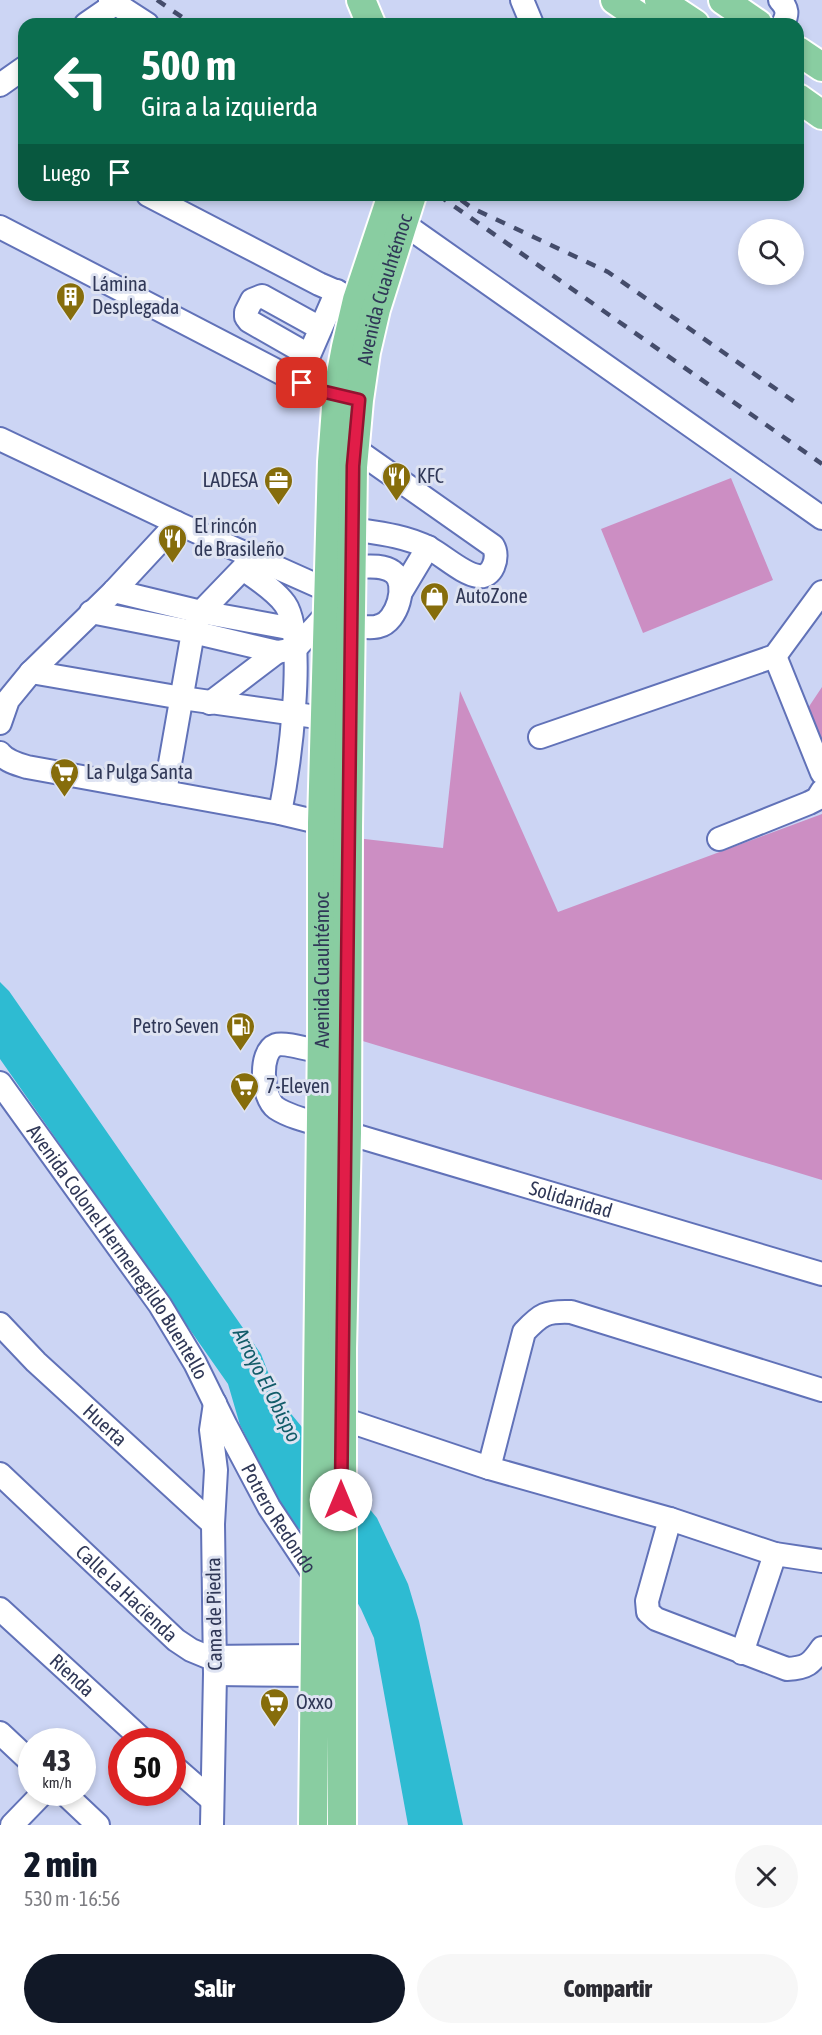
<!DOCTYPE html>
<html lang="es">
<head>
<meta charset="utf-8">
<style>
  body { margin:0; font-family:"Asap Condensed",sans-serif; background:#f7f7f7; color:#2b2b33; height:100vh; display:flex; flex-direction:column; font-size:22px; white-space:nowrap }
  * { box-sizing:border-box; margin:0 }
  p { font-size:20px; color:#7c7c81 }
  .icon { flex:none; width:33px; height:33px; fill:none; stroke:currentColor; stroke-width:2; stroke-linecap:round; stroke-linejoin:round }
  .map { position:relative; height:1825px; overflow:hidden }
  .side { display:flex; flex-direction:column; background:#fff; flex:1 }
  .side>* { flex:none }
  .top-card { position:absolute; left:18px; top:18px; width:786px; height:183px; border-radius:18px; box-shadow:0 3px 9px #0003; background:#0b6e4f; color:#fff; overflow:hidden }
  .buttons { position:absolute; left:738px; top:219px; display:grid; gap:12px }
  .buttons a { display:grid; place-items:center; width:66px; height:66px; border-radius:50%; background:#fff; box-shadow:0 3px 9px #0003; font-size:30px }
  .speed { position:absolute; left:18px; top:1728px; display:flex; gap:12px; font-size:30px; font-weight:700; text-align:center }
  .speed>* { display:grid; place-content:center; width:78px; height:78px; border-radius:50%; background:#fff; box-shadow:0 3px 9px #0003; line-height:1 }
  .speed small { font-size:15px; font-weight:400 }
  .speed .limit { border:9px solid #d22; background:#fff; color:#111 }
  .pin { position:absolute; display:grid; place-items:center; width:51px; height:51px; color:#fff; margin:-26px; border-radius:12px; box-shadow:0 3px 9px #0006 }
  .me { position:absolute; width:66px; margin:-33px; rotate:0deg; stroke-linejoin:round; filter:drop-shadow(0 0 4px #0008) }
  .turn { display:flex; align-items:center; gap:21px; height:126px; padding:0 24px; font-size:27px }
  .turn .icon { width:78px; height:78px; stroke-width:2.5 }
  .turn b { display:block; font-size:42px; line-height:51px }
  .then { display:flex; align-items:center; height:57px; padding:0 24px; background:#0003; gap:12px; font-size:22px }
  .round { display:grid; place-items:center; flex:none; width:63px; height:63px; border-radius:32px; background:#f7f7f7 }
  .headline { display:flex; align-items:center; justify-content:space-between; height:102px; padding:0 24px }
  h1 { font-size:36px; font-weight:800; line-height:45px; color:#111827 }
  .cta { display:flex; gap:12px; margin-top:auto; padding:12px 24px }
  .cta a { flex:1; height:69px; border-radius:36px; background:#111827; color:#fff; font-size:24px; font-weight:800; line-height:69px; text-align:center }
  .cta a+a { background:#f7f7f7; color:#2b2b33 }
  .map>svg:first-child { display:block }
  .green { fill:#cc8ec3 }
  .water { fill:#2ebbd2 }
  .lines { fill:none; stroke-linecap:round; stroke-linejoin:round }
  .minor-casing { stroke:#6172b8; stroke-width:26 }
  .major-casing { stroke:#fff; stroke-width:32 }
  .minor { stroke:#fff; stroke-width:22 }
  .major { stroke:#89cda1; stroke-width:28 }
  .rail { stroke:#444c6b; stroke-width:4.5; stroke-dasharray:10 10; stroke-linecap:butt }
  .route-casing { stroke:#92132f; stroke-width:15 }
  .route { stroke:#e11d48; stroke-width:10 }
  .labels { text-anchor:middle; stroke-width:6; stroke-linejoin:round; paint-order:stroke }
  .poi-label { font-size:20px; fill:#303857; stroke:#dee3f2; text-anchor:start }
  .street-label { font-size:20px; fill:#303857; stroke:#dee3f2 }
  .water-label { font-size:21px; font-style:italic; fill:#125c69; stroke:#dee3f2 }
</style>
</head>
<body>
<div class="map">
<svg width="822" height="1825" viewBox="0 0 822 1825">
  <rect width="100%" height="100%" fill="#ccd5f4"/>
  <path class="green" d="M 731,478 L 773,580 L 643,633 L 601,529 Z
    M 822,687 L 822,741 L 808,708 Z
    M 460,691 L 558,912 L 822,814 L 822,1180 L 356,1039 L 356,838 L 443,848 Z"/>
  <path class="water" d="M 0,982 L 9,991 L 261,1354 L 278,1398 L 377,1518 L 408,1584 L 419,1621 L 463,1825 L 408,1825 L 374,1638 L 361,1609 L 339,1570 L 315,1543 L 289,1520 L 240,1425 L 228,1384 L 0,1059 Z"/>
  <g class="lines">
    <defs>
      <g id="minor">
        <path d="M 110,0 L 147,24"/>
        <path d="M 522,0 L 532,24"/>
        <path d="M 780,0 C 788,9 788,14 783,24"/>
        <path d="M 86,24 L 115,4"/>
        <path d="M 0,85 L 24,68"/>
        <path d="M 148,195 L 319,284 L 372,307"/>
        <path d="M 404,224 L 822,518"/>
        <path d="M 0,227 L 283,374 L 321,391 L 351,398"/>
        <path d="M 320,328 L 262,296 L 252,300 L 246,312 L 246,317 L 249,321 L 305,353 L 310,353 L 337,291"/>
        <path d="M 0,439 L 177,523 L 327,590"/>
        <path d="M 352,529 C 378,533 406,536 429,548 C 444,556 463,574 478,576 C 492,579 500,557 493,546 L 355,449"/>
        <path d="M 243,569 C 257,579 275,590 285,604 C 308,637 288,773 280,813"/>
        <path d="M 114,591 L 201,612 L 294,629"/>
        <path d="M 401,592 L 428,547"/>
        <path d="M 91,612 L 193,632 L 277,652 L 295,649 L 326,615"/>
        <path d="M 352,626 C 360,626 372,629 379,626 C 397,622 409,583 393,572 C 382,564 365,567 352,567"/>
        <path d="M 775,656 L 822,773"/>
        <path d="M 31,672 L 182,698 L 324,718"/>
        <path d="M 210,703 L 277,652"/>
        <path d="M 0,723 L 8,700 L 31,672 L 114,591 L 177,523"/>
        <path d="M 540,737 L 775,656 L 822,592"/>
        <path d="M 0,753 C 6,761 17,764 27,767 L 280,813 L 322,823"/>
        <path d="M 165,792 L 193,632 L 201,612 L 253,558"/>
        <path d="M 719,839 L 809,803 L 817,799 L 822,791"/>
        <path id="s1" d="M 322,1052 C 311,1050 284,1042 276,1045 C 258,1052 262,1098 276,1108 C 294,1120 326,1125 347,1133 L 822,1274"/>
        <path id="s2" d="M 0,1083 L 160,1305 L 195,1363 L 226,1426 L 269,1507 L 318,1581"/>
        <path id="s3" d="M 0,1324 L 36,1362 L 213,1524"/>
        <path d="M 328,1414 L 489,1468 L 670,1519 L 775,1554 L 822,1561"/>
        <path d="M 489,1468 L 524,1332 C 541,1314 546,1311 571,1312 L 822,1390"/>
        <path id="s4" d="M 0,1474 L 176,1640 L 191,1650 L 208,1657 L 315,1656"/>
        <path d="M 670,1519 L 647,1601 L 648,1612 L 656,1619 L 787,1669 C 807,1668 811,1664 822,1648"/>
        <path id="s5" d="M 0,1609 L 145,1742"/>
        <path d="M 742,1653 L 775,1554"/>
        <path d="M 215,1674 L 314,1675"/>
        <path d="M 0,1733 L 32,1763"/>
        <path d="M 172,1765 L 212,1800"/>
        <path d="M 63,1792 L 98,1825"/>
        <path d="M 12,1825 L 44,1792"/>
        <path d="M 212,1825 L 215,1674 L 213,1524 L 216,1470 L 211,1430 L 215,1403"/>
      </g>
      <g id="major">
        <path d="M 361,0 L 371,24"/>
        <path d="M 615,0 L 650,24"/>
        <path d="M 659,0 L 695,24"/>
        <path d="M 723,0 L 758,24"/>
        <path d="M 798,51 L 822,67"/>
        <path d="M 798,98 L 822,115"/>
        <path id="s6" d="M 313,1825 L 322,1030 L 322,823 L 332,462 L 337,394 L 346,347 L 357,300 L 392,195"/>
        <path id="s7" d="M 342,1825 L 342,1349 L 347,1133 L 348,827 L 353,467 L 359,400 L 366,352 L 376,309 L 412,195"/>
      </g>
    </defs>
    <use href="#minor" class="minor-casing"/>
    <use href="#major" class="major-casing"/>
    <use href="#minor" class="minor"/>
    <use href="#major" class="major"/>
    <path class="rail" d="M 157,0 L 192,24
      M 438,195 L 822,464
      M 461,200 L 472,208 L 608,272 L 799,405"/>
  </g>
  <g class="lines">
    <defs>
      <path id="route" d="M 302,383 L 321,391 L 359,400 L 353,466 L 341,1500"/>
    </defs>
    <use href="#route" class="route-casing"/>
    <use href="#route" class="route"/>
  </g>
  <defs>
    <symbol id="building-pin" viewBox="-11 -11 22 30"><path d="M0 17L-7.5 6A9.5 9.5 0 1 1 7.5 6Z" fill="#866d0b" stroke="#dee3f2"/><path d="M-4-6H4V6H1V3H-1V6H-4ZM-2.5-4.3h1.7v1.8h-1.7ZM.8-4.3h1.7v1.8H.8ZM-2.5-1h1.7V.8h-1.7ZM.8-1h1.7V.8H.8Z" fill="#fff"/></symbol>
    <symbol id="restaurant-pin" viewBox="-11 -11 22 30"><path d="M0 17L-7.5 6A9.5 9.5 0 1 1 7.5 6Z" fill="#866d0b" stroke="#dee3f2"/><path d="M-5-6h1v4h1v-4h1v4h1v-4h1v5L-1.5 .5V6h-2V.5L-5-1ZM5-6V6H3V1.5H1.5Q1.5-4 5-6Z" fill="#fff"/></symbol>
    <symbol id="office-pin" viewBox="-11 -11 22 30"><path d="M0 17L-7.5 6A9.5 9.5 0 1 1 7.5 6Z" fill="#866d0b" stroke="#dee3f2"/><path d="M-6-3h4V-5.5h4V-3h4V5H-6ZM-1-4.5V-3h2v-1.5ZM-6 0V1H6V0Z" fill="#fff"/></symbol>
    <symbol id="shop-pin" viewBox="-11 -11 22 30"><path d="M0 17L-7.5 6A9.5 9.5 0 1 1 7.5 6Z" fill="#866d0b" stroke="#dee3f2"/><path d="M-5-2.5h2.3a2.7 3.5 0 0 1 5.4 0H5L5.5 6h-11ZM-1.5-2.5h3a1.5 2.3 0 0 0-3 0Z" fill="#fff"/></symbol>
    <symbol id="supermarket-pin" viewBox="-11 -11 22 30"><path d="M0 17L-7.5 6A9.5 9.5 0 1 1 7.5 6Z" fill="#866d0b" stroke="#dee3f2"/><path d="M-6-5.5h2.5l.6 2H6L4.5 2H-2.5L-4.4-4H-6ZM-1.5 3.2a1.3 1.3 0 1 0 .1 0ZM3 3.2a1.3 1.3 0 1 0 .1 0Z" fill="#fff"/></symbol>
    <symbol id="fuel-pin" viewBox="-11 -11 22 30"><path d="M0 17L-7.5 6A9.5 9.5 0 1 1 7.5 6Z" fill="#866d0b" stroke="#dee3f2"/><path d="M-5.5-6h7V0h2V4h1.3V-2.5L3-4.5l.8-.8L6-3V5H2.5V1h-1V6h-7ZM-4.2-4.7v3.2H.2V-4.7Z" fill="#fff"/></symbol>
  </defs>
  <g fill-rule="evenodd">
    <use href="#building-pin" x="54" y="280" width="33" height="45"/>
    <use href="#restaurant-pin" x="380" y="460" width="33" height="45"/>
    <use href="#office-pin" x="262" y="464" width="33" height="45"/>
    <use href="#restaurant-pin" x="156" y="522" width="33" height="45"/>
    <use href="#shop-pin" x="418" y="580" width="33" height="45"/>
    <use href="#supermarket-pin" x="48" y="756" width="33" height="45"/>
    <use href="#fuel-pin" x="224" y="1010" width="33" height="45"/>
    <use href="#supermarket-pin" x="228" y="1070" width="33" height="45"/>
    <use href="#supermarket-pin" x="258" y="1686" width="33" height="45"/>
  </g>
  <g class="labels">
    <g class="poi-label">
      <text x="92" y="291">Lámina<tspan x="92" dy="23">Desplegada</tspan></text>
      <text x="417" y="483">KFC</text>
      <text x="258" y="487" text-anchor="end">LADESA</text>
      <text x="194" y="533">El rincón<tspan x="194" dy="23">de Brasileño</tspan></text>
      <text x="456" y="603">AutoZone</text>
      <text x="86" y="779">La Pulga Santa</text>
      <text x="219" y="1033" text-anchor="end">Petro Seven</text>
      <text x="266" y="1093">7-Eleven</text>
      <text x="296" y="1709">Oxxo</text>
    </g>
    <g class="street-label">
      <text dy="7" stroke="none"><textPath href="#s7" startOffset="1539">Avenida Cuauhtémoc</textPath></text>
      <text dy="7" stroke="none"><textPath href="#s6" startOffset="855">Avenida Cuauhtémoc</textPath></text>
      <text dy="7" stroke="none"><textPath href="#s1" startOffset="426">Solidaridad</textPath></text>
      <text dy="7" stroke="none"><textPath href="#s2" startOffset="206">Avenida Colonel Hermenegildo Buentello</textPath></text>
      <text dy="7" stroke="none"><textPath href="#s3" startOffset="146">Huerta</textPath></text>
      <text dy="7" stroke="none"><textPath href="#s2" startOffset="518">Potrero Redondo</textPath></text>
      <text dy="7" stroke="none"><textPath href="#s4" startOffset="174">Calle La Hacienda</textPath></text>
      <text transform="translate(214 1614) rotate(-91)" y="7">Cama de Piedra</text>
      <text dy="7" stroke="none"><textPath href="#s5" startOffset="98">Rienda</textPath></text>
    </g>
    <g class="water-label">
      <text transform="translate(267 1385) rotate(63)" y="7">Arroyo El Obispo</text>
    </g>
  </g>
</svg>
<div class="buttons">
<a><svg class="icon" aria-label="search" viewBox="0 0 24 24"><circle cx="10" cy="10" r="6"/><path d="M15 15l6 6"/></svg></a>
</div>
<div class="speed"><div>43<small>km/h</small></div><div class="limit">50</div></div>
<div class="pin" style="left:302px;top:383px;background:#d93025"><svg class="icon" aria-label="arrive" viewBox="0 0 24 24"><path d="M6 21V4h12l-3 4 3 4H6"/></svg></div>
<svg class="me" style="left:341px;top:1500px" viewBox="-20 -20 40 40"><circle r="19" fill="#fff"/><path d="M0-13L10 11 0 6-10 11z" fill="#e11d48"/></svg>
<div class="top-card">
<div class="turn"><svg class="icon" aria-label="left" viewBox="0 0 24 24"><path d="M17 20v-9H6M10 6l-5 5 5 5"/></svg><div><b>500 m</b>Gira a la izquierda</div></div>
<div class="then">Luego<svg class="icon" aria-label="arrive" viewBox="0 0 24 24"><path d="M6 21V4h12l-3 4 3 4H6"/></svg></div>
</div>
</div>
<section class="side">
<div class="headline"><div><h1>2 min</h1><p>530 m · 16:56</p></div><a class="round"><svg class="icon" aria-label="close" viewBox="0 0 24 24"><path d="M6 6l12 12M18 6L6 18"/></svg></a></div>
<div class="cta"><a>Salir</a><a>Compartir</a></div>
</section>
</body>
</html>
